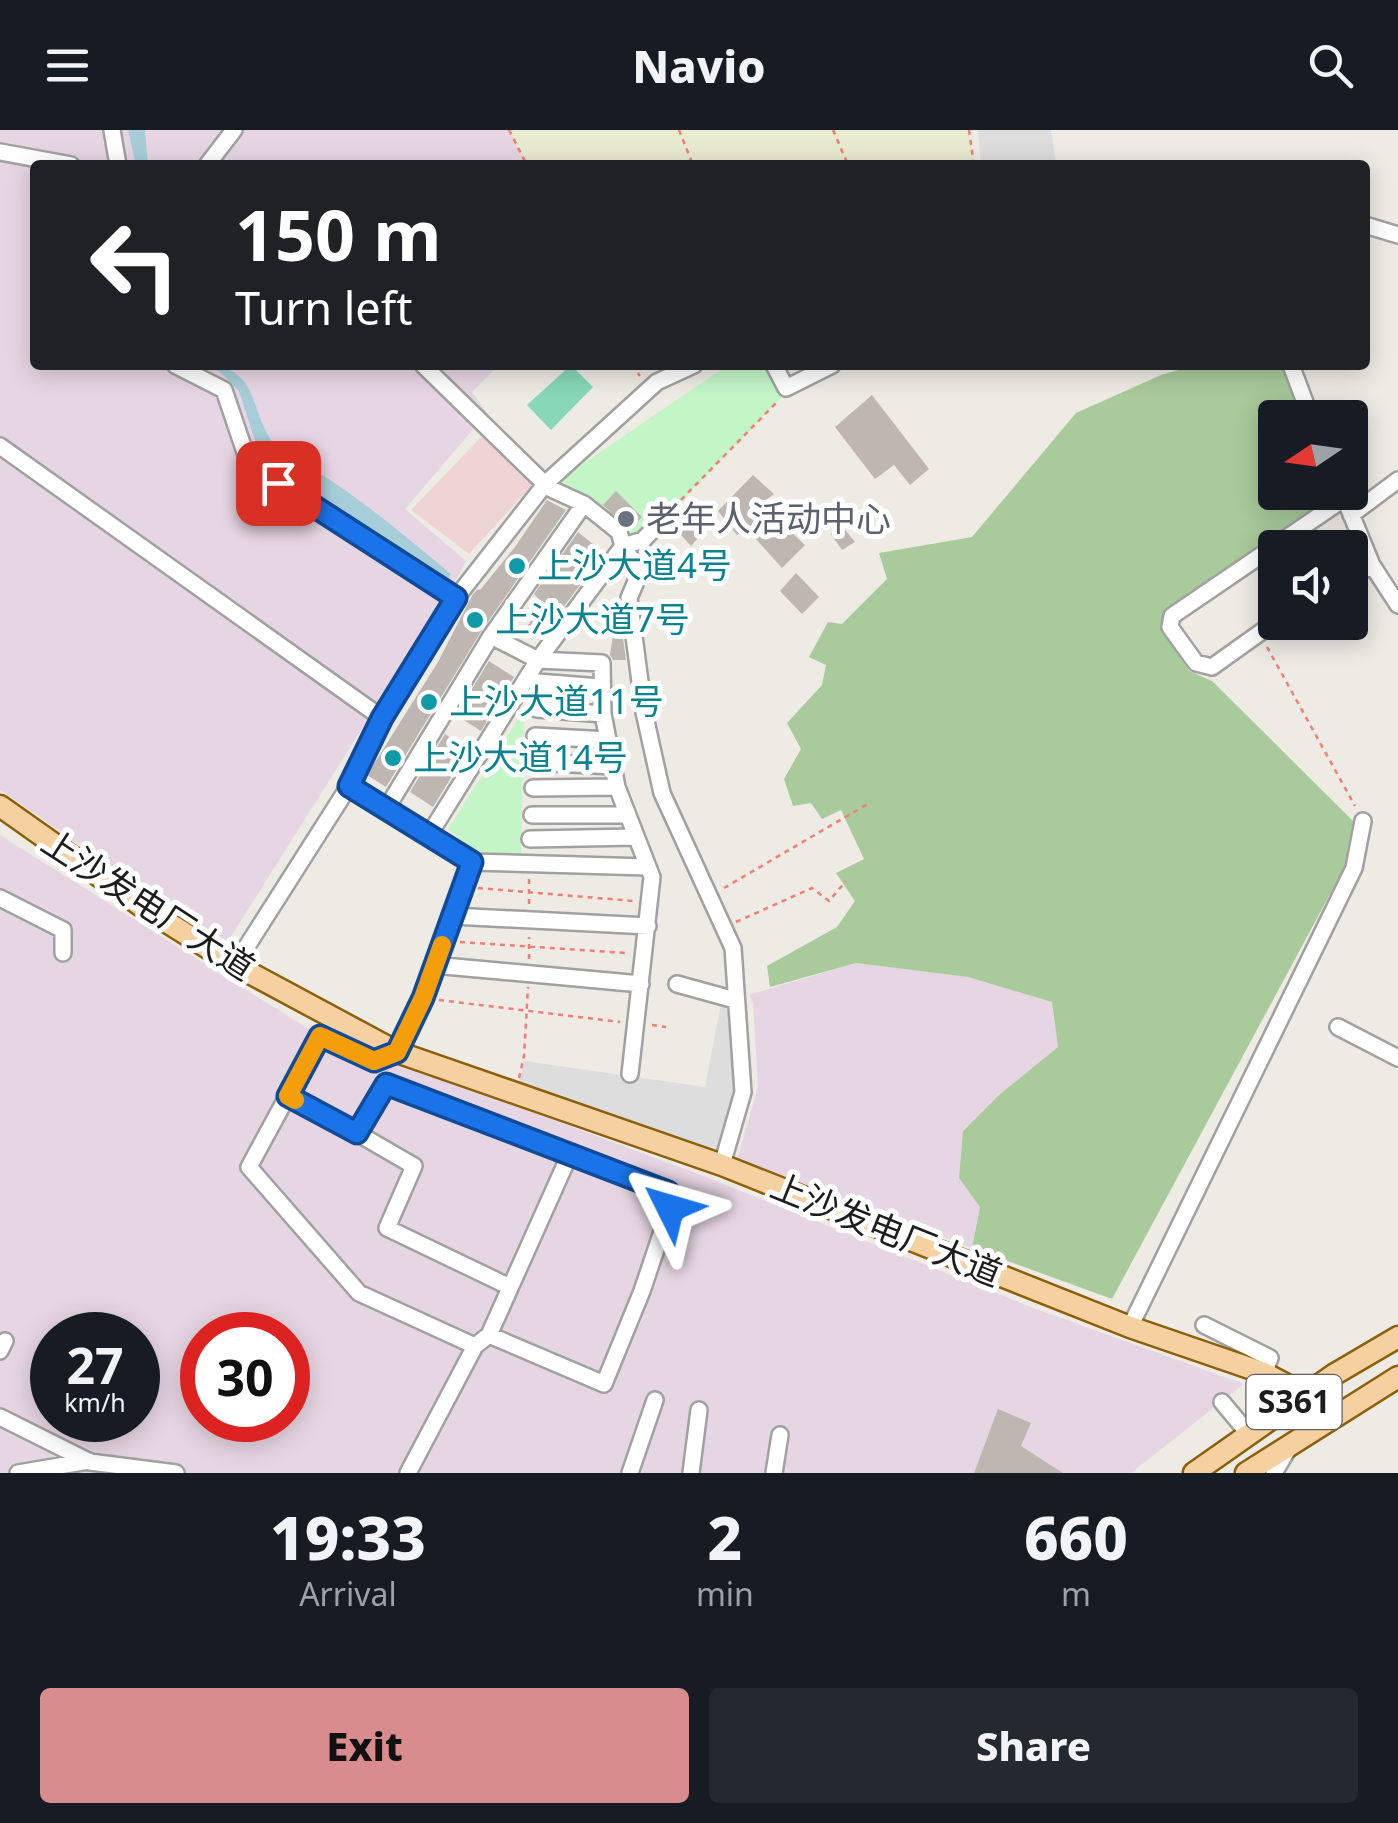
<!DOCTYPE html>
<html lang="en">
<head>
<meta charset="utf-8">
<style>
  body { margin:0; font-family:"Noto Sans","Noto Sans SC",sans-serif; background:#242831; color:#f1f3f6; height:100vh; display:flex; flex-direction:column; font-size:38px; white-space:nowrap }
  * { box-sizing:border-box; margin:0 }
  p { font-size:32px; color:#9ea1a6 }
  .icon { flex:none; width:55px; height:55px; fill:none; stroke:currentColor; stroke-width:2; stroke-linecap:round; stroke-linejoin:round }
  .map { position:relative; height:1343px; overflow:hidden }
  .drawer { display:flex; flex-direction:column; background:#171b24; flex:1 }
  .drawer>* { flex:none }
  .guide { position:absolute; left:30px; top:30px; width:1340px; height:210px; border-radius:10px; box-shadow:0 5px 25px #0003; background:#202124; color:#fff; overflow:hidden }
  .needle { width:65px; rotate:257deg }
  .controls { position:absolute; left:1258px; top:270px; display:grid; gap:20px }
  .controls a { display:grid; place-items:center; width:110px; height:110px; border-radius:10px; background:#171b24; box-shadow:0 5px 25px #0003; font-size:50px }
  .speed { position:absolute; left:30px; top:1182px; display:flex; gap:20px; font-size:50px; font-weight:700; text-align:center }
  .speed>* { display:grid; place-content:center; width:130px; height:130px; border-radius:50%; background:#171b24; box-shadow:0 5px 25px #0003; line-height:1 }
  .speed small { font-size:25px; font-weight:400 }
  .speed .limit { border:15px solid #d22; background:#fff; color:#111 }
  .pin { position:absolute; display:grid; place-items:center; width:85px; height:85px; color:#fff; margin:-42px; border-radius:20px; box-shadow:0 5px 15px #0006 }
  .me { position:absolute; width:110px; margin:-55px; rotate:310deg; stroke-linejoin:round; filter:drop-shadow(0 0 8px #0008) }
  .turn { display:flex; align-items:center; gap:35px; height:210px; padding:0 40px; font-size:45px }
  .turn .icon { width:130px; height:130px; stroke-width:2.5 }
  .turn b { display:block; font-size:70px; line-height:85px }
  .eta { display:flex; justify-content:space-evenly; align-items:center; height:170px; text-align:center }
  .eta b { font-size:60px; font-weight:800; line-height:70px }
  .button { display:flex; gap:20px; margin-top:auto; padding:20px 40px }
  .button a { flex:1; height:115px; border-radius:10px; background:#d98c8e; color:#111; font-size:40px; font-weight:800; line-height:115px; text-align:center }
  .button a+a { background:#242831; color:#f1f3f6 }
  header { display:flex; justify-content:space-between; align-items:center; height:130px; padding:0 40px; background:#171b24; font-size:45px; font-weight:800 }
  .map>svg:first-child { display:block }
  .commercial { fill:#eed5d4 }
  .industrial { fill:#e6d6e3; fill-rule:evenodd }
  .farmland { fill:#e9ebd0 }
  .forest { fill:#a9ca9b }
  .park { fill:#c3f5c7 }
  .pitch { fill:#87d7b8 }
  .parking { fill:#ddd }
  .water { fill:#a7ced8 }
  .building { fill:#beb6b1 }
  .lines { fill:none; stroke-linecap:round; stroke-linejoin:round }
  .minor-casing { stroke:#a1a1a1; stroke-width:20 }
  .major-casing { stroke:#8c600b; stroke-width:25 }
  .path { stroke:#ef7f73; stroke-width:2.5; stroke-dasharray:5 5; stroke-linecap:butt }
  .minor { stroke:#fff; stroke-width:15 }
  .major { stroke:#f5d1a2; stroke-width:20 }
  .route-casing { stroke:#114b97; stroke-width:25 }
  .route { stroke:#1a73e8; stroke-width:18 }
  .slow { stroke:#f59e0b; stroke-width:18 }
  .worship-dot { fill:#6b7280; stroke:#fff; stroke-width:4 }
  .culture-dot { fill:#0f9aa8; stroke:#fff; stroke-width:4 }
  .labels { text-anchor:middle; stroke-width:10; stroke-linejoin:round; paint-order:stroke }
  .shield { fill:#fff; stroke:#616161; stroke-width:2.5 }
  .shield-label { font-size:32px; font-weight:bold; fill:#1d1d1d }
  .worship-label { font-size:35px; fill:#5b616d; stroke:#fff; text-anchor:start }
  .culture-label { font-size:35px; fill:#0d838f; stroke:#fff; text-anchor:start }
  .street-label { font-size:35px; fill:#1d1d1d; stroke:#fff }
</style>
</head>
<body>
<header><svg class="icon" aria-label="menu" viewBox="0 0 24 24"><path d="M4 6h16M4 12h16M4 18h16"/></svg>Navio<svg class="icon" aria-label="search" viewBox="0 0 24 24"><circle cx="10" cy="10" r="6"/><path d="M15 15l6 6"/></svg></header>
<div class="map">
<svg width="1398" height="1343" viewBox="0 0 1398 1343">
  <rect width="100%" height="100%" fill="#eeeae4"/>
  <path class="commercial" d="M 483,305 L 532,355 L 469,424 L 411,380 Z"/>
  <path class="industrial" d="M 0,0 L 509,0 L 527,35 L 35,35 L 35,235 L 499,235 L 472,262 L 487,283 L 405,379 L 466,431 L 460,443 L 230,808 L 221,812 L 0,660 Z
    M 0,705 L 307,898 L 706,1047 L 1036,1179 L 1244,1254 L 1131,1343 L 1063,1343 L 1021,1316 L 999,1279 L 974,1343 L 0,1343 ZM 52,1205 L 138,1205 L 138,1290 L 52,1290 ZM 202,1205 L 288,1205 L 288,1290 L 202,1290 Z
    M 856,833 L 968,847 L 1052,872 L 1058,917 L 999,965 L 963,1001 L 959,1047 L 980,1077 L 972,1118 L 737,1030 L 758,957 L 753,872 L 749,865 Z"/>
  <path class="farmland" d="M 509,0 L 969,0 L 974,35 L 527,35 Z"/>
  <path class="forest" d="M 1195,235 L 1281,235 L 1301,287 L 1275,288 L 1275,362 L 1333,363 L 1335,368 L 1163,486 L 1160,497 L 1189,541 L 1212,551 L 1353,691 L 1344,738 L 1112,1169 L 972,1118 L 980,1077 L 959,1048 L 963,1001 L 999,965 L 1058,917 L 1052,872 L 968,847 L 856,833 L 770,857 L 767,836 L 837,797 L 855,771 L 836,743 L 864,729 L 841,680 L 822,689 L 811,673 L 793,676 L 784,649 L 801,619 L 787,593 L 822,555 L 826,535 L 809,527 L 828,492 L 842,494 L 887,449 L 879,423 L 972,407 L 1076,283 L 1161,245 Z"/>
  <path class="park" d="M 728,235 L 774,235 L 786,258 L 781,268 L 643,410 L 623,416 L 619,402 L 552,355 Z
    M 524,580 L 521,725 L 475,721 L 448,699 Z"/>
  <path class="pitch" d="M 571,235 L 593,257 L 551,300 L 527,275 Z"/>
  <path class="parking" d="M 978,0 L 1051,0 L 1056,35 L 981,35 Z
    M 721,874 L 739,877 L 743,962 L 722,1035 L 516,964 L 524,931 L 705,957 Z"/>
  <path class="water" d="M 128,0 L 145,0 L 148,35 L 136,35 Z
    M 202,235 C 261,235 248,281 274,314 C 285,329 312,337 327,348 C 370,376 411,411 451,444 L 448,450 L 263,335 L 239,261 L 220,242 Z"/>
  <path class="building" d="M 872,265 L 929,339 L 910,355 L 894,335 L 875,349 L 835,297 Z
    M 753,345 L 774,364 L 761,374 L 805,415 L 782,438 L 746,398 L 737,405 L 718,381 Z
    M 616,361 L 642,387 L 630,400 L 603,375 Z
    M 547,370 L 566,380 L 482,500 L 386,657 L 367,645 L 438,532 L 473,464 L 478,459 L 480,460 L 515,417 Z
    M 689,382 L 706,399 L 691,416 L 674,397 Z
    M 842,396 L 855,412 L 842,420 L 831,404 Z
    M 578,402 L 604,423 L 541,507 L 527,496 L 545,475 L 534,464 Z
    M 720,415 L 732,429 L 713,446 L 702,434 Z
    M 796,443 L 819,467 L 802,484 L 780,461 Z
    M 618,473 L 626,530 L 613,530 L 610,525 Z
    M 489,531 L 514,547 L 481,601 L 456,585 Z
    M 445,604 L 468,620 L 433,677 L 410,662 Z
    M 998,1279 L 1031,1293 L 1021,1316 L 1063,1343 L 974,1343 Z"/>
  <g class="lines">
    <defs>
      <path id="minor" d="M 112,0 L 118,35
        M 0,22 L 71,35
        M 207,35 L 234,0
        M 1365,95 L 1398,105
        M 175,235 L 224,260 L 249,334 L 456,468
        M 423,235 L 549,358 L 584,374 L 619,402 L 623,416 L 640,442 L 629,468 L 644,582 L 662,663 L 733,818 L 743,962 L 722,1035
        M 774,235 L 786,258 L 832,235
        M 1291,235 L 1311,288
        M 0,316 L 382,588
        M 1342,362 L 1372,435 L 1398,475
        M 1351,385 L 1398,350
        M 1350,448 L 1372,435
        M 1275,492 L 1212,537 L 1196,533 L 1170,497 L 1172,486 L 1345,368
        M 491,506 L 538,530 L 602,533 L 603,584 L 617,657 L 652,747 L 630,944
        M 538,552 L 600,557
        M 537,579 L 603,584
        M 535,606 L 608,610
        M 534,632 L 613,636
        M 349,656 L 471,732 L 423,868 L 397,922 L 375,931 L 320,906 L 249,1037 L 359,1163 L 475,1216 L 408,1343
        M 533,658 L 617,657
        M 385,681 L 491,506 L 584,374
        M 532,685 L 627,685
        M 429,705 L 538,530 L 623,416 L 643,410 L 666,386
        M 530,709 L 635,707
        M 471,732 L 648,737
        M 0,768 L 63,800 L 63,823
        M 453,786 L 648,796
        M 235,835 L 349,656 L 382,588 L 456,468 L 546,353 L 657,252 L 694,235
        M 434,835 L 641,854
        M 677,854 L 735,870
        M 1338,897 L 1398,928
        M 288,966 L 357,1003
        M 1204,1195 L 1270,1228 L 1264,1243
        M 1130,1197 L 1354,738 L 1363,691
        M 489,1205 L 604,1254 L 642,1161 L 670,1078 L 667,1061 L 569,1026
        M 475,1216 L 489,1205 L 569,1026 L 386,954 L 357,1003 L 414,1036 L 387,1098 L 510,1157
        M 0,1221 L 5,1211
        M 1222,1272 L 1248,1303
        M 0,1287 L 90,1332 L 176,1343
        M 18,1343 L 89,1331
        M 630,1343 L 655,1270
        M 691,1343 L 699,1280
        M 774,1343 L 780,1305
        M 1274,1343 L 1290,1316"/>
      <path id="major" d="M 0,676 L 143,777 L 235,835 L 397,922 L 722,1035 L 1130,1197 L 1264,1243 L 1285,1254 L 1298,1270
        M 1194,1343 L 1335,1244 L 1398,1207
        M 1246,1343 L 1398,1247"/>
    </defs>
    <use href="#minor" class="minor-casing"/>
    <use href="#major" class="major-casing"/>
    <path class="path" d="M 509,0 L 527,35
      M 679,0 L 693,35
      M 833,0 L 848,35
      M 969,0 L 974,35
      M 632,235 L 640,246
      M 674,377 L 777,272
      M 1267,517 L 1355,676
      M 478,758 L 634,771
      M 724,758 L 871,672
      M 529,774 L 529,747
      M 736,792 L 812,758 L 829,771 L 846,751
      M 460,812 L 626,823
      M 529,829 L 529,807
      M 439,870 L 620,892
      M 652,895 L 666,897
      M 519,948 L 524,926 L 528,857"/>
    <use href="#minor" class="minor"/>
    <use href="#major" class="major"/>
  </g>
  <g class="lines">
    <defs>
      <path id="route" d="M 278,353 L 456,468 L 382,588 L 349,656 L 472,732 L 423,868 L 397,922 L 374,931 L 320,906 L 288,966 L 357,1003 L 386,954 L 668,1062 L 670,1078"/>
    </defs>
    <use href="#route" class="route-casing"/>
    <use href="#route" class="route"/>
    <path class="slow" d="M 295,970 L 288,966 L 320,906 L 374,931 L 397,922 L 423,868 L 442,815"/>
  </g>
  <circle class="worship-dot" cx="626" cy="389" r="10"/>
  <g class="culture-dot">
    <circle cx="517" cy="436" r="10"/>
    <circle cx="475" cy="490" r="10"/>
    <circle cx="429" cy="572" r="10"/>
    <circle cx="393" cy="628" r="10"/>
  </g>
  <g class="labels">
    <rect class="shield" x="1246.5" y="1245" width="95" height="54" rx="8"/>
    <g class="shield-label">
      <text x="1294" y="1283">S361</text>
    </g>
    <g class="worship-label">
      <text x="646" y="401">老年人活动中心</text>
    </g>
    <g class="culture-label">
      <text x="537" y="448">上沙大道4号</text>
      <text x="495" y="502">上沙大道7号</text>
      <text x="449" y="584">上沙大道11号</text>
      <text x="413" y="640">上沙大道14号</text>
    </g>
    <g class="street-label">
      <text transform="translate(148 775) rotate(33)" y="12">上沙发电厂大道</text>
      <text transform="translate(886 1100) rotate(22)" y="12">上沙发电厂大道</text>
    </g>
  </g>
</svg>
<div class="controls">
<a><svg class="needle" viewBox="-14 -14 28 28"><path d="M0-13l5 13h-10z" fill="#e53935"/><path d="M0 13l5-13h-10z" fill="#9ea1a6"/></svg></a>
<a><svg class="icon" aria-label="sound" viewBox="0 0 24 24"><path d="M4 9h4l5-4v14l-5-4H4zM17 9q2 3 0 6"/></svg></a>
</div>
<div class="speed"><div>27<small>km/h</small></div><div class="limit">30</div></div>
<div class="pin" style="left:278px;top:353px;background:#d93025"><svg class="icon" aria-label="arrive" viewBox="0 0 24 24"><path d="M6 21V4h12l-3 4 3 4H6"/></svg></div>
<svg class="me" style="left:670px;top:1078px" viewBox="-20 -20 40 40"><path d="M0-17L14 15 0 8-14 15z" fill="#1a73e8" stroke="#fff" stroke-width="4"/></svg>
<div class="guide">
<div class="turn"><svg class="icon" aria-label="left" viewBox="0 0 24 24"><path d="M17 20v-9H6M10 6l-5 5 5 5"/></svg><div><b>150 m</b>Turn left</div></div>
</div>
</div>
<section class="drawer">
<div class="eta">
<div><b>19:33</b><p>Arrival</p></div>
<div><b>2</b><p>min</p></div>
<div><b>660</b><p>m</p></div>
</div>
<div class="button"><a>Exit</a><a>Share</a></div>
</section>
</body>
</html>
